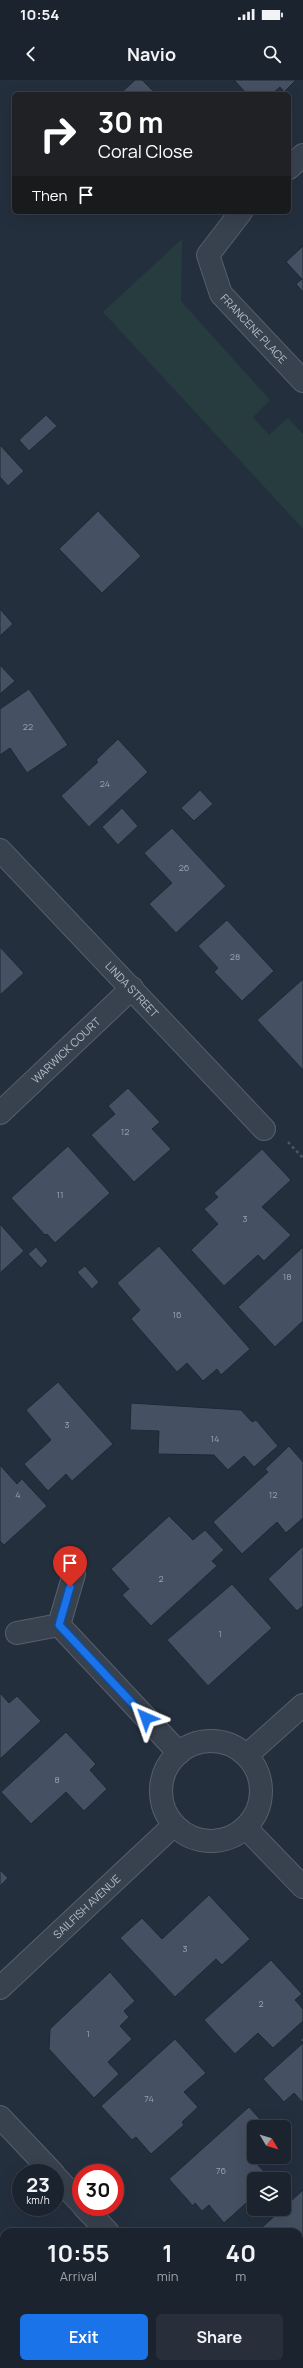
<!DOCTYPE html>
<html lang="en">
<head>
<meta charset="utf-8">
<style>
  body { margin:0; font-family:Manrope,sans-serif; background:#282f3a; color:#f1f3f6; height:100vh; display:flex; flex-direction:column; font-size:15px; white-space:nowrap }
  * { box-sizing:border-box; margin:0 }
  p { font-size:13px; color:#a0a4aa }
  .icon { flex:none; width:22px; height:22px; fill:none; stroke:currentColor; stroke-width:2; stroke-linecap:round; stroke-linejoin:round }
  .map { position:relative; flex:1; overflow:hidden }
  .details { position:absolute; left:0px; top:2148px; width:303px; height:140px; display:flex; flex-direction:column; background:#1b232e; border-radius:12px 12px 0 0; box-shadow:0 4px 16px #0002,0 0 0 1px #39404a }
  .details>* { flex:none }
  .banner { position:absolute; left:12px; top:12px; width:279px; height:122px; border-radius:6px; box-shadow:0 4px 16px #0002,0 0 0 1px #39404a; background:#202124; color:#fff; overflow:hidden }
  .needle { width:26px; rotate:128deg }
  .tools { position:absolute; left:247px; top:2040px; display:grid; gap:8px }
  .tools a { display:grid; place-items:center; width:44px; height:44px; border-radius:6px; background:#1b232e; box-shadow:0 4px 16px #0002,0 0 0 1px #39404a; font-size:20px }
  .speed { position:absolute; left:12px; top:2084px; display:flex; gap:8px; font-size:20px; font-weight:700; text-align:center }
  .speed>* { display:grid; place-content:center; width:52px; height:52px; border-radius:50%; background:#1b232e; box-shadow:0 4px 16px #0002,0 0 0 1px #39404a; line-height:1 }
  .speed small { font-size:10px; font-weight:400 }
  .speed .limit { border:6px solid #d22; background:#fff; color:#111 }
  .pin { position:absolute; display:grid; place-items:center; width:34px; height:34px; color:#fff; margin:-41px -17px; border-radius:50% 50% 50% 0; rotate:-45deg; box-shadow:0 0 4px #0007 }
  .pin .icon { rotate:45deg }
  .me { position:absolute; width:44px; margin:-22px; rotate:317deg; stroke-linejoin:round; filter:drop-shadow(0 0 3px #0008) }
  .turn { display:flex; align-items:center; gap:14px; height:84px; padding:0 20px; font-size:18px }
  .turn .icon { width:52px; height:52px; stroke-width:2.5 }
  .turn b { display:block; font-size:28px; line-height:34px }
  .then { display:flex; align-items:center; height:38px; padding:0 20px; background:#0003; gap:8px; font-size:15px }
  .eta { display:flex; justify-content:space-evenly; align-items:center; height:68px; text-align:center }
  .eta b { font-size:24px; font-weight:700; line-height:28px }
  .action { display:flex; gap:8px; margin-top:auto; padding:8px 20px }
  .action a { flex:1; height:46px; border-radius:6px; background:#1a73e8; color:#fff; font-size:16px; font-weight:700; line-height:46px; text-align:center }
  .action a+a { background:#282f3a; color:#f1f3f6 }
  .status { display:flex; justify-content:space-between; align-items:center; height:28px; padding:0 20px; background:#1b232e; direction:ltr }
  .status svg { height:11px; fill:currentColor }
  header { display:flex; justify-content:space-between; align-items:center; height:52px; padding:0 20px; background:#1b232e; font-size:18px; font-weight:700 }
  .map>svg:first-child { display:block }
  .green { fill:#263c3f }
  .building { fill:#455162; stroke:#1f2835 }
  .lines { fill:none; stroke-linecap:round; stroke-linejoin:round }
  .minor-casing { stroke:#565f6c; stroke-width:24 }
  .path { stroke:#44595c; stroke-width:2.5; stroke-dasharray:3 3; stroke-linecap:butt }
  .minor { stroke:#38414e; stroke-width:22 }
  .route-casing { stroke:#114b97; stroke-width:10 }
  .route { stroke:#1a73e8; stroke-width:7 }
  .labels { text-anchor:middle; stroke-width:3; stroke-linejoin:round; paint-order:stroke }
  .number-label { font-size:9px; fill:#98a1af }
  .street-label { font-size:11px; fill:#b4bcc9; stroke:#1d2633 }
</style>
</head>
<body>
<div class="status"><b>10:54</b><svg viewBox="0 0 49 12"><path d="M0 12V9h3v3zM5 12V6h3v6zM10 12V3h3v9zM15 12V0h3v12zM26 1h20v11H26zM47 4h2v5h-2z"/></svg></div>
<header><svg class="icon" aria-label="back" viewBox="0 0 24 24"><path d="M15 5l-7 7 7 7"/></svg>Navio<svg class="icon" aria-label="search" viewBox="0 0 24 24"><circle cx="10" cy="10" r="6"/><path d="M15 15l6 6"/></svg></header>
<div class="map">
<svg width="303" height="2288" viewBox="0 0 303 2288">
  <rect width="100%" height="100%" fill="#242f3e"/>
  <path class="green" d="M 182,159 L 181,221 L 270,320 L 253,337 L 269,355 L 288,338 L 303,354 L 303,449 L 103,232 Z"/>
  <path class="building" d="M 135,0 L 142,0 L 156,14 L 120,14 Z
    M 234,0 L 296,0 L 284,12 L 280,7 L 272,14 L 247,14 Z
    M 303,166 L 303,212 L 296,204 L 302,199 L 286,182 Z
    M 46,335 L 57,346 L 29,371 L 19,360 Z
    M 0,365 L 24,391 L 8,406 L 0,397 Z
    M 98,431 L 141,476 L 102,513 L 59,469 Z
    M 0,529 L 13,544 L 0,556 Z
    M 0,585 L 15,601 L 0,614 Z
    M 29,609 L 68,665 L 27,693 L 10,668 L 0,675 L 0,629 Z
    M 118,659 L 148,692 L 89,747 L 61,716 L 98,682 L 96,680 Z
    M 200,710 L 213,724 L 194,741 L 181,728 Z
    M 122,728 L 138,746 L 118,765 L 102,747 Z
    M 172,748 L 226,806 L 176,853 L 149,824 L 172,803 L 144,773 Z
    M 227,840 L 274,891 L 242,921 L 214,892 L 218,888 L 198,866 Z
    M 0,867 L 24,893 L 0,915 Z
    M 303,899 L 303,990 L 257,940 Z
    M 128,1008 L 160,1042 L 152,1049 L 171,1069 L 134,1102 L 91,1055 L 115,1034 L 108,1026 Z
    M 68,1066 L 110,1113 L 55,1163 L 47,1154 L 45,1155 L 11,1118 Z
    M 262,1069 L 291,1100 L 262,1127 L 291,1155 L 264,1181 L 258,1175 L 224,1206 L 191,1170 L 218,1144 L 204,1129 L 218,1117 L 214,1113 Z
    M 0,1144 L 24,1171 L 0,1193 Z
    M 159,1166 L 250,1269 L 221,1295 L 217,1289 L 203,1301 L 187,1283 L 177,1292 L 131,1239 L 140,1230 L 117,1203 Z
    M 36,1167 L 48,1181 L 41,1188 L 28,1174 Z
    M 303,1167 L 303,1241 L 275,1267 L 238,1227 Z
    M 85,1186 L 99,1202 L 92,1209 L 77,1192 Z
    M 58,1302 L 113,1364 L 72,1401 L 66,1394 L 48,1411 L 24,1384 L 51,1360 L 26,1330 Z
    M 131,1323 L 241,1330 L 252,1342 L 256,1340 L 278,1366 L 254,1387 L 244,1376 L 228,1390 L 214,1375 L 158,1374 L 159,1351 L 130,1350 Z
    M 289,1366 L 303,1382 L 303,1438 L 286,1453 L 277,1442 L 242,1474 L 213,1442 L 268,1392 L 265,1389 Z
    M 0,1385 L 17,1404 L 22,1399 L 47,1426 L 4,1465 L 0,1461 Z
    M 169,1436 L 193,1460 L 205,1450 L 224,1470 L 212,1481 L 217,1486 L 151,1546 L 122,1515 L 129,1509 L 111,1489 Z
    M 303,1466 L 303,1526 L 297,1531 L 268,1499 Z
    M 232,1504 L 272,1548 L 208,1606 L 167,1560 Z
    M 0,1613 L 9,1623 L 17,1616 L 41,1641 L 0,1679 Z
    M 66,1652 L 96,1684 L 90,1690 L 107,1709 L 84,1731 L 66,1712 L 31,1744 L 1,1712 Z
    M 0,1790 L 8,1798 L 0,1806 Z
    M 209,1815 L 250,1859 L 222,1885 L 216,1879 L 175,1917 L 120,1858 L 142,1838 L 162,1859 Z
    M 271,1880 L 302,1914 L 295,1920 L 303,1929 L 303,1941 L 273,1968 L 258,1953 L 235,1974 L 204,1940 Z
    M 110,1892 L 135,1921 L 124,1931 L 129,1937 L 120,1946 L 132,1959 L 108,1982 L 119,1994 L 94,2018 L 49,1969 L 50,1949 Z
    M 303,1957 L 303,2023 L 294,2013 L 284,2022 L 263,1999 L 303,1963 L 300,1960 Z
    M 175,1959 L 206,1993 L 184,2012 L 198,2027 L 182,2042 L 184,2045 L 151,2074 L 136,2057 L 132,2060 L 101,2026 Z
    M 249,2027 L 267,2047 L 254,2047 L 254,2077 L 262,2077 L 256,2083 L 271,2099 L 254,2099 L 254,2116 L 224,2143 L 209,2125 L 202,2131 L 195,2123 L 193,2126 L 169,2099 Z
    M 303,2110 L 303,2213 L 299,2216 L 299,2152 L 257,2152 Z"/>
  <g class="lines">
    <defs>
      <g id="minor">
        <path d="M 289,88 L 303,75"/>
        <path id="s1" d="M 241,132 L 208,175 L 221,214 L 303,301"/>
        <path id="s2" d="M 0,770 L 264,1049"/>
        <path id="s3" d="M 0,1033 L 132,908"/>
        <path d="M 59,1545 L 179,1673"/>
        <path d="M 17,1553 L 59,1545 L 74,1494"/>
        <circle cx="211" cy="1711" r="50"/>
        <path d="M 247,1675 L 303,1625"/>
        <path d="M 246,1748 L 303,1807"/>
        <path id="s4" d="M 0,1908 L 174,1745"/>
        <path d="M 0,2037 L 53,2093"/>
        <path d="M 55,2096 L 81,2123"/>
        <path d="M 84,2127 L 108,2152"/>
        <path d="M 231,2284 L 235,2288"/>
      </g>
    </defs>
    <use href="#minor" class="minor-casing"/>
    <path class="path" d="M 288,1062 L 303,1078"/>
    <use href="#minor" class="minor"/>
  </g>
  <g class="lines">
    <defs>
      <path id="route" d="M 70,1507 L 59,1545 L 146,1638"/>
    </defs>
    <use href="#route" class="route-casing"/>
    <use href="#route" class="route"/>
  </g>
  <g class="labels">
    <g class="number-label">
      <text x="28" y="650">22</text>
      <text x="105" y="707">24</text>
      <text x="184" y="791">26</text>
      <text x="235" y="880">28</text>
      <text x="125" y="1055">12</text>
      <text x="60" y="1118">11</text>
      <text x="245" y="1142">3</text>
      <text x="287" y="1200">18</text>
      <text x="177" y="1238">16</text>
      <text x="67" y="1348">3</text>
      <text x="215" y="1362">14</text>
      <text x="18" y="1418">4</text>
      <text x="273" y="1418">12</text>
      <text x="161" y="1502">2</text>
      <text x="220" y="1557">1</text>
      <text x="57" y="1703">8</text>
      <text x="185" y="1872">3</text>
      <text x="261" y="1927">2</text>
      <text x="88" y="1957">1</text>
      <text x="149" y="2022">74</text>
      <text x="221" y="2094">76</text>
    </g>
    <g class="street-label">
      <text dy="4" stroke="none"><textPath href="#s1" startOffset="143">FRANCENE PLACE</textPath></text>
      <text dy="4" stroke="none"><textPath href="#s2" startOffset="192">LINDA STREET</textPath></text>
      <text dy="4" stroke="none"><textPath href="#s3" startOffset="91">WARWICK COURT</textPath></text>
      <text dy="4" stroke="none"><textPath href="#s4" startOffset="119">SAILFISH AVENUE</textPath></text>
    </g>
  </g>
</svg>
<div class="tools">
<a><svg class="needle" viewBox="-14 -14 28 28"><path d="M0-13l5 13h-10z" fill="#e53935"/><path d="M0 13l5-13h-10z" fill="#a0a4aa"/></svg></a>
<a><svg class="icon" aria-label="layers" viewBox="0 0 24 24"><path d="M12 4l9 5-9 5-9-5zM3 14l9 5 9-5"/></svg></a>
</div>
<div class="speed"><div>23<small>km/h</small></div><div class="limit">30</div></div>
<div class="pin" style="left:70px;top:1507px;background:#d93025"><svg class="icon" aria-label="arrive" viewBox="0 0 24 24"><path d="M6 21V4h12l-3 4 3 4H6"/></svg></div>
<svg class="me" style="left:146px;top:1638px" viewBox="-20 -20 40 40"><path d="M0-17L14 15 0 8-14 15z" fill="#1a73e8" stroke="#fff" stroke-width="4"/></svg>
<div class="banner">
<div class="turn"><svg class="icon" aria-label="right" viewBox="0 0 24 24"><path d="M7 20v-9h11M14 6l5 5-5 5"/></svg><div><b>30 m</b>Coral Close</div></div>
<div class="then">Then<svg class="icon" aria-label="arrive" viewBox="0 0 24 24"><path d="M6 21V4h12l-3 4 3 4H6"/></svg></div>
</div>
<section class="details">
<div class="eta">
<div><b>10:55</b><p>Arrival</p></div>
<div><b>1</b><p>min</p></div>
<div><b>40</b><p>m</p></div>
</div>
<div class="action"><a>Exit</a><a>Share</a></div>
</section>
</div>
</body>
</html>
